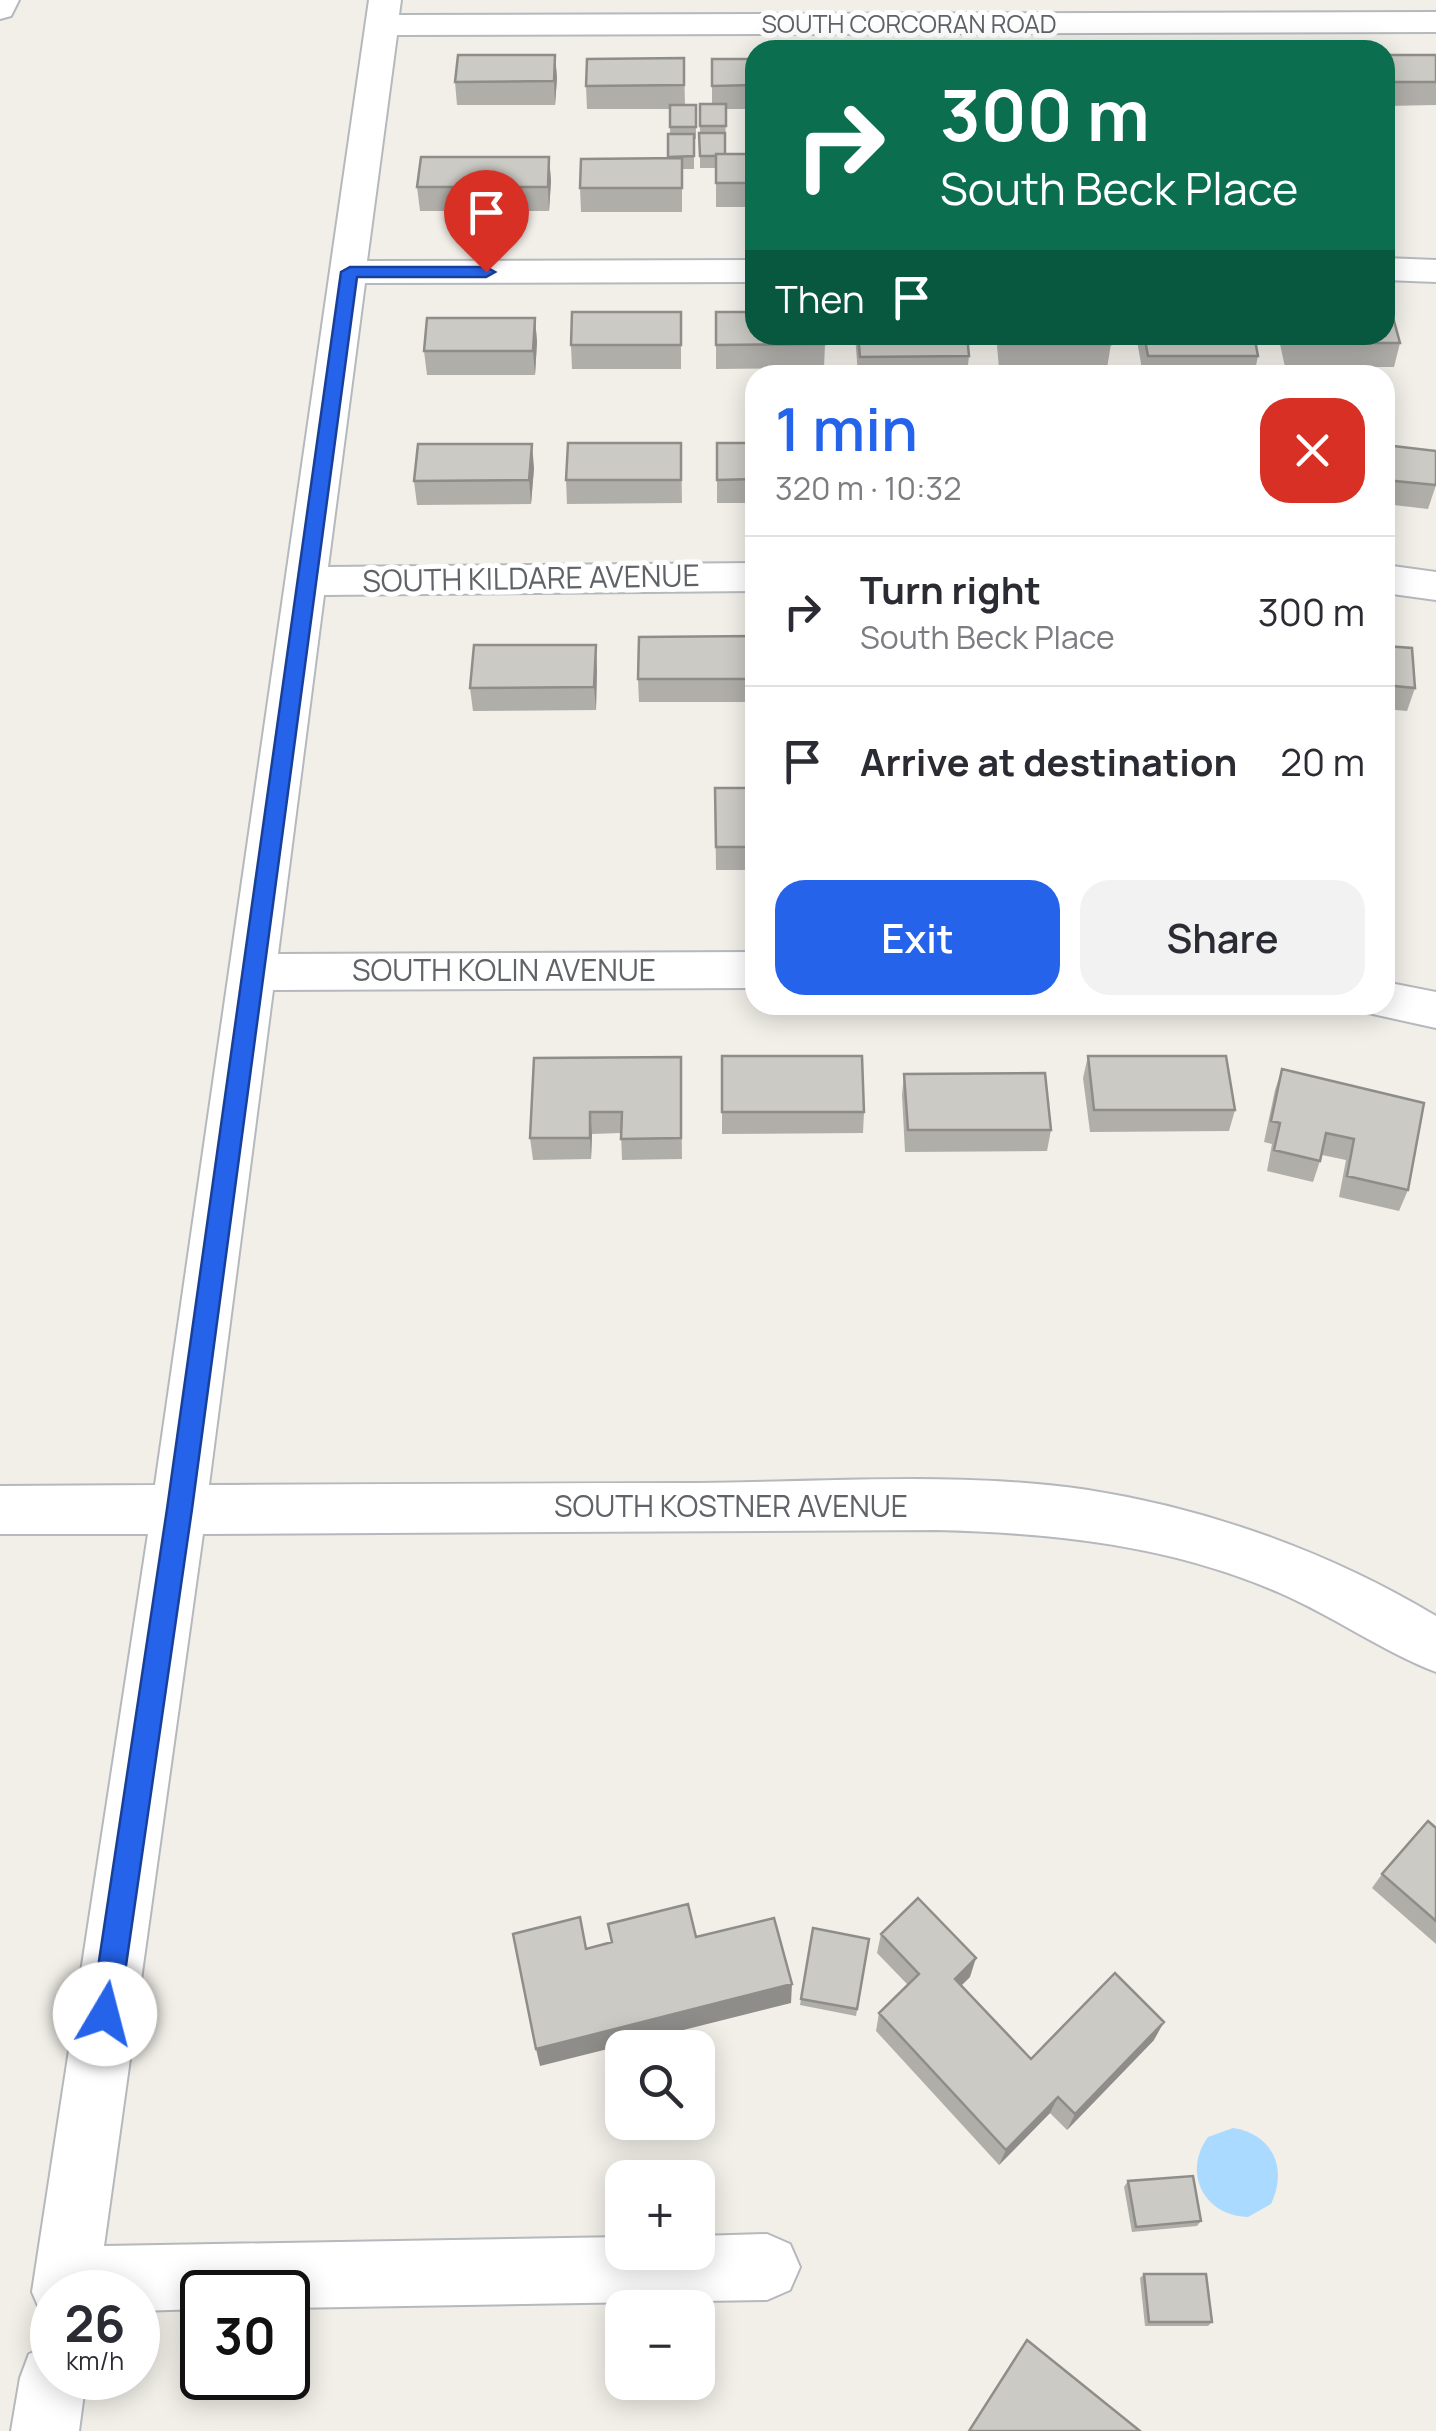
<!DOCTYPE html>
<html lang="en">
<head>
<meta charset="utf-8">
<style>
  body { margin:0; font-family:Manrope,sans-serif; background:#f2f2f3; color:#2b2b33; height:100vh; display:flex; flex-direction:column; font-size:38px; white-space:nowrap }
  * { box-sizing:border-box; margin:0 }
  p { font-size:32px; color:#7c7c81 }
  .icon { flex:none; width:55px; height:55px; fill:none; stroke:currentColor; stroke-width:2; stroke-linecap:round; stroke-linejoin:round }
  .map { position:relative; flex:1; overflow:hidden }
  .drawer { position:absolute; left:745px; top:365px; width:650px; height:650px; display:flex; flex-direction:column; background:#fff; border-radius:30px; box-shadow:0 5px 25px #0003 }
  .drawer>* { flex:none }
  .banner { position:absolute; left:745px; top:40px; width:650px; height:305px; border-radius:30px; box-shadow:0 5px 25px #0003; background:#0b6e4f; color:#fff; overflow:hidden }
  .tools { position:absolute; left:605px; top:2030px; display:grid; gap:20px }
  .tools a { display:grid; place-items:center; width:110px; height:110px; border-radius:20px; background:#fff; box-shadow:0 5px 25px #0003; font-size:50px }
  .speed { position:absolute; left:30px; top:2270px; display:flex; gap:20px; font-size:50px; font-weight:700; text-align:center }
  .speed>* { display:grid; place-content:center; width:130px; height:130px; border-radius:50%; background:#fff; box-shadow:0 5px 25px #0003; line-height:1 }
  .speed small { font-size:25px; font-weight:400 }
  .speed .limit { border:5px solid #111; border-radius:15px; background:#fff; color:#111 }
  .pin { position:absolute; display:grid; place-items:center; width:85px; height:85px; color:#fff; margin:-102px -42px; border-radius:50% 50% 50% 0; rotate:-45deg; box-shadow:0 0 10px #0007 }
  .pin .icon { rotate:45deg }
  .me { position:absolute; width:110px; margin:-55px; rotate:8deg; stroke-linejoin:round; filter:drop-shadow(0 0 8px #0008) }
  .turn { display:flex; align-items:center; gap:35px; height:210px; padding:0 30px; font-size:45px }
  .turn .icon { width:130px; height:130px; stroke-width:2.5 }
  .turn b { display:block; font-size:70px; line-height:85px }
  .then { display:flex; align-items:center; height:95px; padding:0 30px; background:#0003; gap:20px; font-size:38px }
  .round { display:grid; place-items:center; flex:none; width:105px; height:105px; border-radius:30px; background:#f2f2f3 }
  .overview { display:flex; align-items:center; justify-content:space-between; height:170px; padding:0 30px }
  h1 { font-size:60px; font-weight:600; line-height:75px; color:#2563eb }
  .primary-button { display:flex; gap:20px; margin-top:auto; padding:20px 30px }
  .primary-button a { flex:1; height:115px; border-radius:30px; background:#2563eb; color:#fff; font-size:40px; font-weight:600; line-height:115px; text-align:center }
  .primary-button a+a { background:#f2f2f3; color:#2b2b33 }
  ul { padding:0; list-style:none }
  li { display:flex; align-items:center; gap:30px; height:150px; padding:0 30px; border-top:2px solid #e1e1e2 }
  li div { flex:1 }
  li b { display:block; font-size:38px }
  li em { font-style:normal }
  .map>svg:first-child { display:block }
  .water { fill:#aadaff }
  .lines { fill:none; stroke-linecap:round; stroke-linejoin:round }
  .street-casing { stroke:#b5b8bc; stroke-width:4 }
  .street { fill:#fff; fill-rule:evenodd }
  .wall { fill:#afaea9 }
  .shaded-wall { fill:#8f8d8a }
  .building { fill:#cccac5; stroke:#8f8d8a; stroke-width:2.5 }
  .route { fill:#2563eb; stroke:#184099; stroke-width:2.5 }
  .labels { text-anchor:middle; stroke-width:10; stroke-linejoin:round; paint-order:stroke }
  .far-street-label { font-size:25px; fill:#5f6368; stroke:#fff }
  .street-label { font-size:30px; fill:#5f6368; stroke:#fff }
</style>
</head>
<body>
<div class="map">
<svg width="1436" height="2431" viewBox="0 0 1436 2431">
  <rect width="100%" height="100%" fill="#f1efe8"/>
  <path class="water" d="M 1233,2128 C 1273,2134 1288,2169 1271,2204 L 1248,2217 C 1204,2216 1182,2173 1208,2137 Z"/>
  <g class="lines">
    <defs>
      <path id="street" d="M 0,0 L 19,0 L 11,16 L 0,19 Z
        M 369,0 L 401,0 L 399,15 L 1436,12 L 1436,32 L 397,35 L 367,261 L 755,260 L 755,282 L 365,283 L 328,567 L 755,563 L 755,591 L 324,595 L 278,954 L 755,952 L 755,988 L 273,990 L 209,1485 C 371,1484 533,1483 695,1483 C 824,1482 960,1471 1088,1490 C 1210,1509 1331,1553 1436,1616 L 1436,1672 C 1384,1652 1333,1616 1280,1593 C 1170,1545 1055,1533 937,1530 L 203,1534 L 104,2246 L 622,2237 L 622,2252 L 698,2252 L 698,2236 L 767,2234 L 790,2244 L 800,2267 L 790,2290 L 767,2300 L 288,2308 L 288,2292 L 202,2292 L 202,2309 L 138,2311 L 138,2292 L 52,2292 L 52,2320 L 42,2315 L 32,2292 L 148,1534 L 0,1534 L 0,1486 L 155,1485 Z
        M 1385,258 L 1436,260 L 1436,282 L 1385,280 Z
        M 1385,565 L 1436,572 L 1436,600 L 1385,593 Z
        M 1385,982 L 1436,992 L 1436,1028 L 1368,1013 L 1364,1005 L 1385,1005 Z
        M 52,2345 L 52,2378 L 86,2378 L 79,2431 L 11,2431 L 20,2378 L 29,2354 Z"/>
    </defs>
    <use href="#street" class="street-casing"/>
    <use href="#street" class="street"/>
  </g>
  <path class="wall" d="M 555,55 L 557,78 L 555,105 L 457,105 L 455,82 Z
    M 1385,55 L 1436,55 L 1436,105 L 1385,106 Z
    M 684,58 L 685,105 L 696,105 L 696,139 L 694,139 L 694,169 L 682,169 L 682,212 L 581,212 L 580,188 L 668,158 L 668,134 L 670,134 L 670,109 L 587,109 L 586,86 Z
    M 712,59 L 755,59 L 755,109 L 726,109 L 725,154 L 755,154 L 755,207 L 716,207 L 716,168 L 700,168 L 700,104 L 712,104 Z
    M 549,157 L 551,181 L 549,211 L 420,211 L 417,187 Z
    M 681,312 L 681,369 L 572,369 L 571,345 Z
    M 716,312 L 825,344 L 824,368 L 716,369 Z
    M 535,318 L 537,342 L 535,375 L 427,375 L 424,351 Z
    M 855,335 L 967,335 L 969,356 L 967,375 L 858,375 Z
    M 996,335 L 1110,335 L 1111,344 L 1107,368 L 999,368 Z
    M 1136,335 L 1254,335 L 1258,356 L 1254,375 L 1143,375 Z
    M 1278,335 L 1385,335 L 1400,343 L 1394,367 L 1285,367 Z
    M 681,443 L 682,503 L 567,504 L 566,480 Z
    M 717,443 L 755,443 L 755,503 L 717,503 Z
    M 1385,445 L 1436,485 L 1428,509 L 1385,504 Z
    M 534,468 L 531,504 L 417,505 L 414,481 Z
    M 755,636 L 755,702 L 639,702 L 638,679 Z
    M 1385,646 L 1415,688 L 1407,711 L 1385,709 Z
    M 597,668 L 596,710 L 473,711 L 470,688 Z
    M 715,788 L 755,788 L 755,870 L 716,870 Z
    M 722,1056 L 864,1112 L 863,1133 L 722,1134 Z
    M 1088,1056 L 1235,1110 L 1229,1131 L 1090,1132 L 1083,1078 Z
    M 681,1057 L 682,1159 L 622,1160 L 621,1133 L 592,1134 L 591,1159 L 533,1160 L 530,1138 Z
    M 1282,1069 L 1408,1190 L 1399,1211 L 1339,1197 L 1346,1160 L 1322,1155 L 1313,1182 L 1267,1171 L 1272,1144 L 1264,1142 L 1275,1090 Z
    M 904,1074 L 1051,1130 L 1047,1151 L 905,1152 L 902,1095 Z
    M 1436,1828 L 1436,1944 L 1372,1888 L 1382,1874 Z
    M 813,1928 L 869,1939 L 856,2016 L 800,2005 Z
    M 881,1934 L 970,1977 L 961,1985 L 1031,2059 L 1154,2040 L 1067,2130 L 1050,2113 L 999,2165 L 876,2031 L 879,2013 L 908,1985 L 877,1953 Z
    M 1128,2181 L 1201,2221 L 1197,2226 L 1132,2232 L 1124,2187 Z
    M 1144,2274 L 1212,2322 L 1208,2326 L 1145,2326 L 1140,2278 Z"/>
  <path class="shaded-wall" d="M 555,55 L 557,78 L 555,105 L 554,81 Z
    M 549,157 L 551,181 L 549,211 L 548,187 Z
    M 535,318 L 537,342 L 535,375 L 533,351 Z
    M 532,444 L 534,468 L 531,504 L 529,480 Z
    M 596,645 L 597,668 L 596,710 L 594,687 Z
    M 590,1112 L 592,1134 L 591,1159 L 590,1138 Z
    M 976,1958 L 970,1977 L 950,1997 L 955,1979 Z
    M 792,1984 L 791,2003 L 540,2066 L 536,2049 Z
    M 1164,2022 L 1154,2040 L 1067,2130 L 1075,2114 Z
    M 1058,2097 L 1050,2113 L 999,2165 L 1006,2150 Z"/>
  <path class="building" d="M 458,55 L 555,55 L 554,81 L 455,82 Z
    M 1385,55 L 1436,55 L 1436,82 L 1385,82 Z
    M 684,58 L 684,85 L 586,86 L 587,59 Z
    M 712,59 L 755,59 L 755,85 L 712,86 Z
    M 700,104 L 726,104 L 726,126 L 700,126 Z
    M 670,105 L 696,105 L 696,127 L 670,127 Z
    M 699,133 L 725,133 L 725,154 L 716,154 L 716,156 L 700,156 Z
    M 668,134 L 694,134 L 694,156 L 668,157 Z
    M 716,154 L 755,154 L 755,183 L 716,183 Z
    M 421,157 L 549,157 L 548,187 L 417,187 Z
    M 682,158 L 682,188 L 580,188 L 581,159 Z
    M 1385,310 L 1391,310 L 1400,343 L 1291,343 L 1289,335 L 1385,335 Z
    M 572,312 L 681,312 L 681,345 L 571,345 Z
    M 716,312 L 755,312 L 755,335 L 825,335 L 825,344 L 716,345 Z
    M 427,318 L 535,318 L 533,351 L 424,351 Z
    M 858,335 L 967,335 L 969,356 L 860,357 Z
    M 1001,335 L 1110,335 L 1111,344 L 1002,344 Z
    M 1144,335 L 1254,335 L 1258,356 L 1148,356 Z
    M 568,443 L 681,443 L 681,480 L 566,480 Z
    M 717,443 L 755,443 L 755,479 L 717,480 Z
    M 418,444 L 532,444 L 529,480 L 414,481 Z
    M 1385,445 L 1436,451 L 1436,485 L 1385,480 Z
    M 755,636 L 755,679 L 638,679 L 639,637 Z
    M 474,645 L 596,645 L 594,687 L 470,688 Z
    M 1385,646 L 1412,648 L 1415,688 L 1385,685 Z
    M 715,788 L 755,788 L 755,847 L 716,847 Z
    M 722,1056 L 862,1056 L 864,1112 L 722,1112 Z
    M 1088,1056 L 1226,1056 L 1235,1110 L 1094,1110 Z
    M 681,1057 L 681,1138 L 621,1139 L 622,1112 L 590,1112 L 590,1138 L 530,1138 L 534,1058 Z
    M 1282,1069 L 1424,1103 L 1408,1190 L 1347,1176 L 1354,1139 L 1326,1133 L 1320,1161 L 1274,1150 L 1280,1123 L 1271,1121 Z
    M 1045,1073 L 1051,1130 L 908,1130 L 904,1074 Z
    M 1428,1821 L 1436,1828 L 1436,1921 L 1382,1874 Z
    M 918,1898 L 976,1958 L 955,1979 L 1031,2059 L 1115,1973 L 1164,2022 L 1075,2114 L 1058,2097 L 1006,2150 L 879,2013 L 919,1974 L 881,1934 Z
    M 688,1904 L 696,1937 L 774,1918 L 792,1984 L 536,2049 L 513,1934 L 580,1917 L 586,1949 L 612,1942 L 608,1924 Z
    M 813,1928 L 869,1939 L 857,2009 L 801,1999 Z
    M 1193,2176 L 1201,2221 L 1136,2227 L 1128,2181 Z
    M 1144,2274 L 1206,2274 L 1212,2322 L 1149,2322 Z
    M 1027,2340 L 1140,2431 L 969,2431 Z"/>
  <path class="route" d="M 350,267 L 486,267 L 495,272 L 486,277 L 357,277 L 192,1509 L 119,2014 L 115,2024 L 105,2029 L 95,2024 L 91,2014 L 167,1509 L 341,272 Z"/>
  <g class="labels">
    <g class="far-street-label">
      <text x="909" y="33">SOUTH CORCORAN ROAD</text>
    </g>
    <g class="street-label">
      <text transform="translate(531 579) rotate(-1)" y="10">SOUTH KILDARE AVENUE</text>
      <text x="504" y="981">SOUTH KOLIN AVENUE</text>
      <text x="731" y="1517">SOUTH KOSTNER AVENUE</text>
    </g>
  </g>
</svg>
<div class="tools">
<a><svg class="icon" aria-label="search" viewBox="0 0 24 24"><circle cx="10" cy="10" r="6"/><path d="M15 15l6 6"/></svg></a>
<a>+</a>
<a>−</a>
</div>
<div class="speed"><div>26<small>km/h</small></div><div class="limit">30</div></div>
<div class="pin" style="left:486px;top:272px;background:#d93025"><svg class="icon" aria-label="arrive" viewBox="0 0 24 24"><path d="M6 21V4h12l-3 4 3 4H6"/></svg></div>
<svg class="me" style="left:105px;top:2014px" viewBox="-20 -20 40 40"><circle r="19" fill="#fff"/><path d="M0-13L10 11 0 6-10 11z" fill="#2563eb"/></svg>
<div class="banner">
<div class="turn"><svg class="icon" aria-label="right" viewBox="0 0 24 24"><path d="M7 20v-9h11M14 6l5 5-5 5"/></svg><div><b>300 m</b>South Beck Place</div></div>
<div class="then">Then<svg class="icon" aria-label="arrive" viewBox="0 0 24 24"><path d="M6 21V4h12l-3 4 3 4H6"/></svg></div>
</div>
<section class="drawer">
<div class="overview"><div><h1>1 min</h1><p>320 m · 10:32</p></div><a class="round" style="background:#d93025;color:#fff"><svg class="icon" aria-label="close" viewBox="0 0 24 24"><path d="M6 6l12 12M18 6L6 18"/></svg></a></div>
<ul>
<li><svg class="icon" aria-label="right" viewBox="0 0 24 24"><path d="M7 20v-9h11M14 6l5 5-5 5"/></svg><div><b>Turn right</b><p>South Beck Place</p></div><em>300 m</em></li>
<li><svg class="icon" aria-label="arrive" viewBox="0 0 24 24"><path d="M6 21V4h12l-3 4 3 4H6"/></svg><div><b>Arrive at destination</b></div><em>20 m</em></li>
</ul>
<div class="primary-button"><a>Exit</a><a>Share</a></div>
</section>
</div>
</body>
</html>
